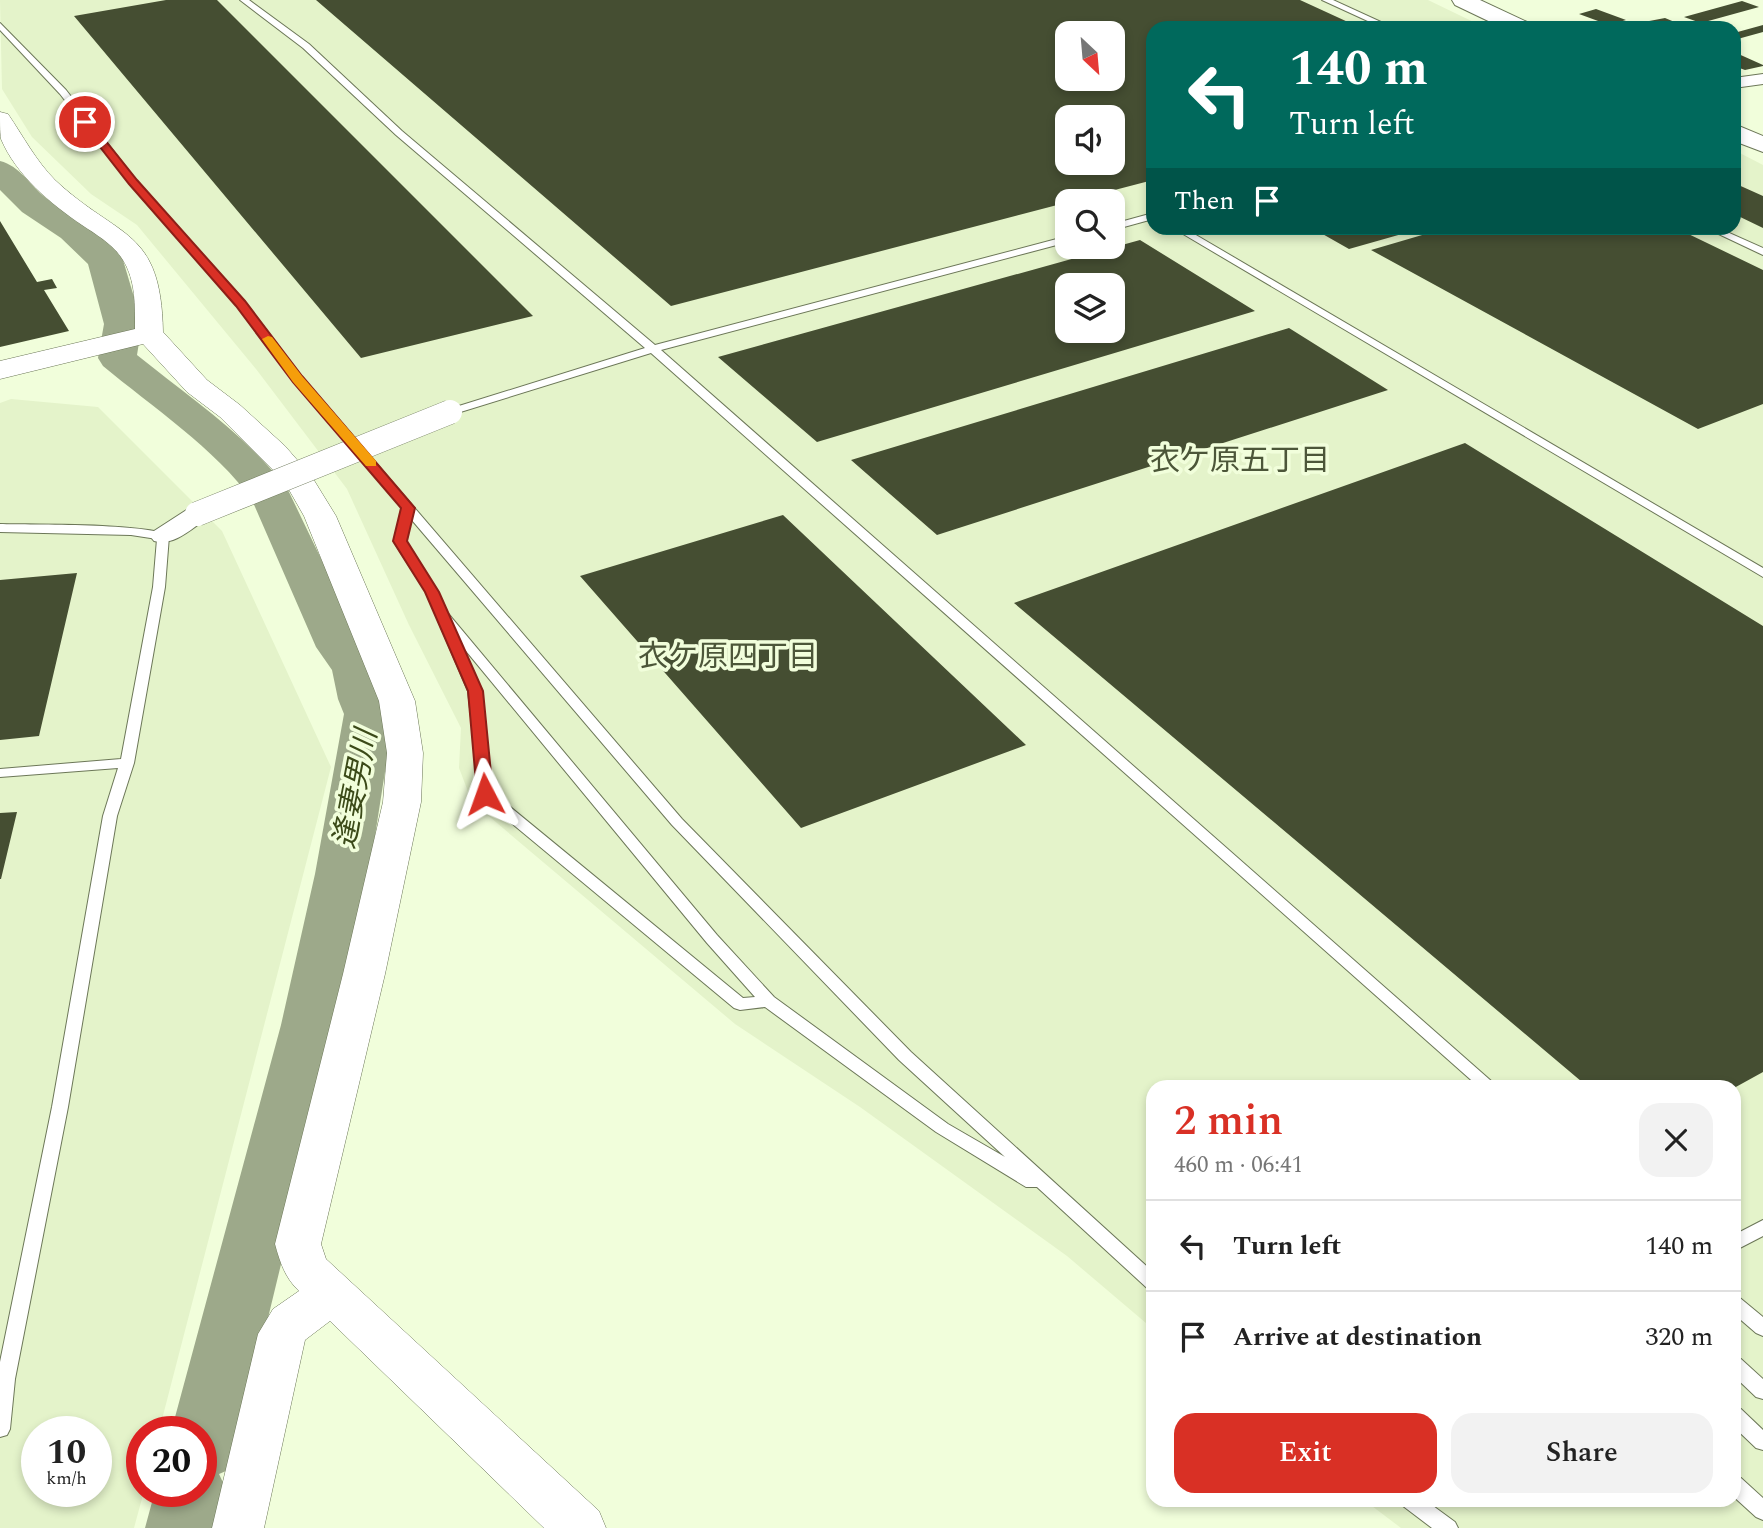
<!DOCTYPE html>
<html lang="en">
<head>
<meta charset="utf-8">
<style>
  body { margin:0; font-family:Spectral,"Noto Sans JP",serif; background:#f2f2f2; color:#222; height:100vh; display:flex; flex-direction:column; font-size:26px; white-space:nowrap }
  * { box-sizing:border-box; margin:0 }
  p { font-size:23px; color:#767676 }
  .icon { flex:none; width:38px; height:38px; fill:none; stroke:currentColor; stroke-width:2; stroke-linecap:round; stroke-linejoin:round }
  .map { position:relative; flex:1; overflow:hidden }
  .sheet { position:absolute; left:1146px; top:1080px; width:595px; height:427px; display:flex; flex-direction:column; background:#fff; border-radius:21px; box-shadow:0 4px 10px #0003 }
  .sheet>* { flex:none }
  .hud { position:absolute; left:1146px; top:21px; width:595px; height:214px; border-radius:21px; box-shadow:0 4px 10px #0003; background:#00695c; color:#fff; overflow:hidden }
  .needle { width:46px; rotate:154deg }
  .tools { position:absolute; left:1055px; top:21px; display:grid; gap:14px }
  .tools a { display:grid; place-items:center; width:70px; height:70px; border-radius:14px; background:#fff; box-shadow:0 4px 10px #0003; font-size:35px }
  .speed { position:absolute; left:21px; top:1416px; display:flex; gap:14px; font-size:35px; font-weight:700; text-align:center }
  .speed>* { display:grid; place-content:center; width:91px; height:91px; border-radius:50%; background:#fff; box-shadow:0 4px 10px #0003; line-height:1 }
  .speed small { font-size:18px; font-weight:400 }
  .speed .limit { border:10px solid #d22; background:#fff; color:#111 }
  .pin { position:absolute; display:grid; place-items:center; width:60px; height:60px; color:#fff; margin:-30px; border:4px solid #fff; border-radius:50%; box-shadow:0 2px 7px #0007 }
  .me { position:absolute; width:77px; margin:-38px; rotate:356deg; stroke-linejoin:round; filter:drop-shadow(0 0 5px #0008) }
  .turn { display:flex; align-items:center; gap:24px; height:147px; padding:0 28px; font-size:32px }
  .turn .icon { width:91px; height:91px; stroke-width:2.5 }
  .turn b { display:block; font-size:49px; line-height:60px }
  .then { display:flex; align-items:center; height:66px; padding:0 28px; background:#0003; gap:14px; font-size:26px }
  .round { display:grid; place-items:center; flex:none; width:74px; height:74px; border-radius:21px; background:#f2f2f2 }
  .overview { display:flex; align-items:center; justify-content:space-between; height:119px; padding:0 28px }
  h1 { font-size:42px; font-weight:600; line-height:52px; color:#d93025 }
  .cta { display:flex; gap:14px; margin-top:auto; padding:14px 28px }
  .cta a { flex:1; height:80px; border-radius:21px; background:#d93025; color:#fff; font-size:28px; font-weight:600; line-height:80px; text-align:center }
  .cta a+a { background:#f2f2f2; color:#222 }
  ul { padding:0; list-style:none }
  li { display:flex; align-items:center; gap:21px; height:91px; padding:0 28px; border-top:2px solid #e0e0e0 }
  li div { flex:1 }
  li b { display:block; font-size:26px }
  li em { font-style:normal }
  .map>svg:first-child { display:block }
  .built { fill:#e4f3ca; fill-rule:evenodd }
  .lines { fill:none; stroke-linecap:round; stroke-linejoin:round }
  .river { fill:#9da98a; fill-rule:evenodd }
  .building { fill:#454e32; fill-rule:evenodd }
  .service-casing { stroke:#6c7758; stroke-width:2 }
  .minor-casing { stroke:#6c7758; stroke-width:2 }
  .tertiary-casing { stroke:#6c7758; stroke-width:1 }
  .secondary-casing { stroke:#6c7758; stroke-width:2 }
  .service { fill:#fff; fill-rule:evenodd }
  .minor { fill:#fff; fill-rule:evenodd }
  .tertiary { fill:#fff; fill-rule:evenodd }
  .secondary { fill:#fff; fill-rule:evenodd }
  .minor-bridge-casing { stroke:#6c7758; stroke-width:25; stroke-linecap:butt }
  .minor-bridge { stroke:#fff; stroke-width:24 }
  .route { fill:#d93025; stroke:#8d1f18; stroke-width:2 }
  .slow { fill:#f59e0b }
  .labels { text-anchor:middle; stroke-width:7; stroke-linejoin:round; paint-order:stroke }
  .neighbourhood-label { font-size:30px; fill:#4c5639; stroke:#f1fedb }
  .water-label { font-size:30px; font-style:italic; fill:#3b4a18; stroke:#f1fedb }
</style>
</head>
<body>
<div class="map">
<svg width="1763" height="1528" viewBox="0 0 1763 1528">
  <rect width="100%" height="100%" fill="#f1fedb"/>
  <path class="built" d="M 0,0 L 1428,0 L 1486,28 L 1153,28 L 1153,228 L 1734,228 L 1734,150 L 1763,165 L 1763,1528 L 1401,1528 L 1364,1500 L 1734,1500 L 1734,1087 L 1153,1087 L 1153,1329 L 1067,1256 L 860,1107 L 735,1024 L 472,802 L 459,768 L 461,728 L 409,625 L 347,489 L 256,369 L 137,225 L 91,194 L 32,137 L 2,89 ZM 1068,33 L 1113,33 L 1113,79 L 1068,79 ZM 1068,117 L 1113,117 L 1113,163 L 1068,163 ZM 1068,201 L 1113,201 L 1113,247 L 1068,247 ZM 1068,285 L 1113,285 L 1113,331 L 1068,331 Z
    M 11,399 L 98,407 L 222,531 L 331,767 L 159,1431 L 142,1432 L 144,1491 L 134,1528 L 0,1528 L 0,403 ZM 37,1432 L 96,1432 L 96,1491 L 37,1491 Z"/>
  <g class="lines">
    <path class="river" d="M 0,161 C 20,166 30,185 46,198 C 72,218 104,232 123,260 L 142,324 L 137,355 C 189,397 248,436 288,490 L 363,646 L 380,670 L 386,699 L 394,714 L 369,874 L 339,1025 L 236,1450 L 226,1471 L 219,1474 L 227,1491 L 217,1528 L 145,1528 L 155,1491 L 201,1491 L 201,1432 L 171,1432 L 281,1025 L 315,874 L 344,714 L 338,699 L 332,670 L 316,647 L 252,500 C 216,449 151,406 103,366 L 98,358 L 104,324 L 88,264 L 61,238 L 22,212 L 0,190 Z"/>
  </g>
  <path class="building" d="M 166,0 L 217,0 L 533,316 L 361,358 L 74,16 Z
    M 316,0 L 1300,0 L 1361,28 L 1153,28 L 1153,180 L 671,306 ZM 1068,33 L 1113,33 L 1113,79 L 1068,79 ZM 1068,117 L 1113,117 L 1113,163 L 1068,163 Z
    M 1742,1 L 1759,7 L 1701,23 L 1684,17 Z
    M 1596,9 L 1626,20 L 1609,25 L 1579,14 Z
    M 1665,18 L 1689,28 L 1657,28 L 1644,22 Z
    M 1763,25 L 1763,32 L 1734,40 L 1734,33 Z
    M 1734,52 L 1763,65 L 1763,66 L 1745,70 L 1734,66 Z
    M 1734,183 L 1763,196 L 1763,228 L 1734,214 Z
    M 0,221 L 37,282 L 52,279 L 57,288 L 44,290 L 69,331 L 0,347 Z
    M 1312,228 L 1423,228 L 1349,249 Z
    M 1446,228 L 1676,228 L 1763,270 L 1763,404 L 1698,429 L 1371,250 Z
    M 1140,240 L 1255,311 L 817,442 L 718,357 ZM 1068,285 L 1113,285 L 1113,331 L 1068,331 Z
    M 1289,328 L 1388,390 L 937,535 L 851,460 Z
    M 1465,443 L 1763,626 L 1763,1072 L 1734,1088 L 1588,1087 L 1014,603 Z
    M 783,515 L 1026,745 L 801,828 L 580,576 Z
    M 77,573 L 39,736 L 0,740 L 0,580 Z
    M 17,812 L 1,879 L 0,879 L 0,813 Z"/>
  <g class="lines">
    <defs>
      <path id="service" d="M 240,0 L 249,0 L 309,44 L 402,131 L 655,345 L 1068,236 L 1068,242 L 661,350 L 1498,1087 L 1479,1087 L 651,353 L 454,414 L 446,414 L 446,410 L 645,348 L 396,135 L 303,48 Z
        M 1322,0 L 1333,0 L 1394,28 L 1383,28 Z
        M 0,23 L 66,90 L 136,180 L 245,302 L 302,377 L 682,819 L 911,1052 L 1153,1272 L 1153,1290 L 1147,1288 L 1037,1187 L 1026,1187 L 936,1132 L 765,1007 L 740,1010 L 734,1008 L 480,797 L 468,691 L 426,592 L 394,542 L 402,508 L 294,381 L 237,306 L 130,184 L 60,94 L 0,30 ZM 411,519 L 672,825 L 899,1060 L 1005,1157 L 948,1124 L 774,997 L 717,935 L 446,611 L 438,592 L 406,542 ZM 462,646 L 707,943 L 755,997 L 743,998 L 492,792 L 482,691 Z
        M 1153,213 L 1153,219 L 1113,230 L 1113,224 Z
        M 1173,228 L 1184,228 L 1763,568 L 1763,577 Z
        M 1706,228 L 1718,228 L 1763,248 L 1763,255 Z
        M 0,524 C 29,525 152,523 169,536 L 165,587 L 134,763 L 117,816 L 68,1107 L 15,1379 L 10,1429 L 7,1435 L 0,1437 L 0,1362 L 52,1107 L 103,816 L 118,768 L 0,777 L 0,769 L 121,759 L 153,587 L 157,539 L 131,535 L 0,532 Z
        M 1763,1220 L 1763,1236 L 1734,1251 L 1734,1235 Z
        M 1734,1296 L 1740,1298 L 1763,1317 L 1763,1336 L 1756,1333 L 1734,1314 Z
        M 1734,1356 L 1741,1359 L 1763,1379 L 1763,1399 L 1756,1397 L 1734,1376 Z
        M 1734,1407 L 1741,1409 L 1763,1430 L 1763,1450 L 1756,1448 L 1734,1427 Z
        M 1734,1475 L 1741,1478 L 1763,1498 L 1763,1520 L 1756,1517 L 1734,1497 Z
        M 1400,1500 L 1425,1500 L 1455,1522 L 1458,1528 L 1432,1528 L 1403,1506 Z"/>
      <path id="minor" d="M 1763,74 L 1763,84 L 1734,88 L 1734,78 Z
        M 197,506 L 206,509 L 210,514 L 206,519 C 190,530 174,546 154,541 L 150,536 L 154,531 L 188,509 Z"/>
      <path id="tertiary" d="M 0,112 L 8,114 C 23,136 36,161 55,180 C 119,240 161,227 163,332 L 207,380 L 240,405 L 285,446 L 312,477 L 336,516 L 415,701 L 423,753 L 421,802 L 385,974 L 321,1244 L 326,1259 L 599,1511 L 606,1528 L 544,1528 L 330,1321 L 305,1340 L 264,1528 L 212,1528 L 258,1334 L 273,1309 L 299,1291 C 285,1278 280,1262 275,1244 L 343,974 L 383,802 L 387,753 L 379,701 L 304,516 L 284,481 L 220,417 L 187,392 L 143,344 L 0,379 L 0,361 L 135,329 C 135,306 136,281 123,260 C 114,245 97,235 82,225 C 51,204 16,175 1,139 C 0,132 0,120 0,112 Z"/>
      <path id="secondary" d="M 1452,0 L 1480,0 L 1529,23 L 1532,28 L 1503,28 L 1455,5 Z
        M 1734,124 L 1763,136 L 1763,152 L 1734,141 Z"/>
    </defs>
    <use href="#service" class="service-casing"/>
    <use href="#minor" class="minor-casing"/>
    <use href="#tertiary" class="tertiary-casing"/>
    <use href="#secondary" class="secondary-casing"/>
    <use href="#service" class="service"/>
    <use href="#minor" class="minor"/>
    <use href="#tertiary" class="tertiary"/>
    <use href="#secondary" class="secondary"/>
    <defs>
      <path id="minor-bridge" d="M 197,514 L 450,412"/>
    </defs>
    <use href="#minor-bridge" class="minor-bridge-casing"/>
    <use href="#minor-bridge" class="minor-bridge"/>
  </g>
  <path class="route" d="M 82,120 L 89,120 L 137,180 L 245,301 L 302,376 L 415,508 L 407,541 L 439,592 L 483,691 L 493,794 L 490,797 L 479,797 L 477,794 L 468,691 L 425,592 L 393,541 L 401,508 L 293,382 L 236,306 L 129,184 L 82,124 Z"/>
  <path class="slow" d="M 268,336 L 272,337 L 302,376 L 376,461 L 376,466 L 366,466 L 293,382 L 262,339 Z"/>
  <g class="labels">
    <g class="neighbourhood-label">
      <text x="1240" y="470">衣ケ原五丁目</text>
      <text x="728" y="666">衣ケ原四丁目</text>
    </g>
    <g class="water-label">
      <text transform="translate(355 789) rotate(-79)" y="10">逢妻男川</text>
    </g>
  </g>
</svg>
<div class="tools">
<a><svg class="needle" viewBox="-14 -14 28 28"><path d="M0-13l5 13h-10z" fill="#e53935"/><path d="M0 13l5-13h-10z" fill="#767676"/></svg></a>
<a><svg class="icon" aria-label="sound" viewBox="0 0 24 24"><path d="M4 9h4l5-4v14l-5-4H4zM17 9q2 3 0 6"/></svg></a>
<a><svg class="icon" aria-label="search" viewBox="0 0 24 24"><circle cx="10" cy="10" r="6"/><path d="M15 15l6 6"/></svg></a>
<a><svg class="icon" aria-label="layers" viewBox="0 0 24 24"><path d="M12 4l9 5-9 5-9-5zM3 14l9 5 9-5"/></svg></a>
</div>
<div class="speed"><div>10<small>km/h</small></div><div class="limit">20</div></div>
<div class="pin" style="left:85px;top:122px;background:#d93025"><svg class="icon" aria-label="arrive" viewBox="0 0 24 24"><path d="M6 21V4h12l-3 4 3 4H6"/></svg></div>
<svg class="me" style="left:485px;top:794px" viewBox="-20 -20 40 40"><path d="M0-17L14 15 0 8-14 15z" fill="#d93025" stroke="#fff" stroke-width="4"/></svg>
<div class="hud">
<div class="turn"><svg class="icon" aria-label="left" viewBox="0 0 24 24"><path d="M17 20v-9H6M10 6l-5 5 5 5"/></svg><div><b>140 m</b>Turn left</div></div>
<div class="then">Then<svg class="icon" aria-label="arrive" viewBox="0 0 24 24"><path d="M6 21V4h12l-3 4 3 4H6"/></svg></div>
</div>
<section class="sheet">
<div class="overview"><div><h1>2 min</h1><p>460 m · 06:41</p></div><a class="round"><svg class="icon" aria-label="close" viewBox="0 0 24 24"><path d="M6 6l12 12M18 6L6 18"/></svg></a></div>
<ul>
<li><svg class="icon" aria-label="left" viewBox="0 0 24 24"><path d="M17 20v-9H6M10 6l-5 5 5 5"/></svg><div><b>Turn left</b></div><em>140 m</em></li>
<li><svg class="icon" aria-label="arrive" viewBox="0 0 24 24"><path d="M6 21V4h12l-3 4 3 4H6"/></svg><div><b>Arrive at destination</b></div><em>320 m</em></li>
</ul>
<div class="cta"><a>Exit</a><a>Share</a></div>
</section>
</div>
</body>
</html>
